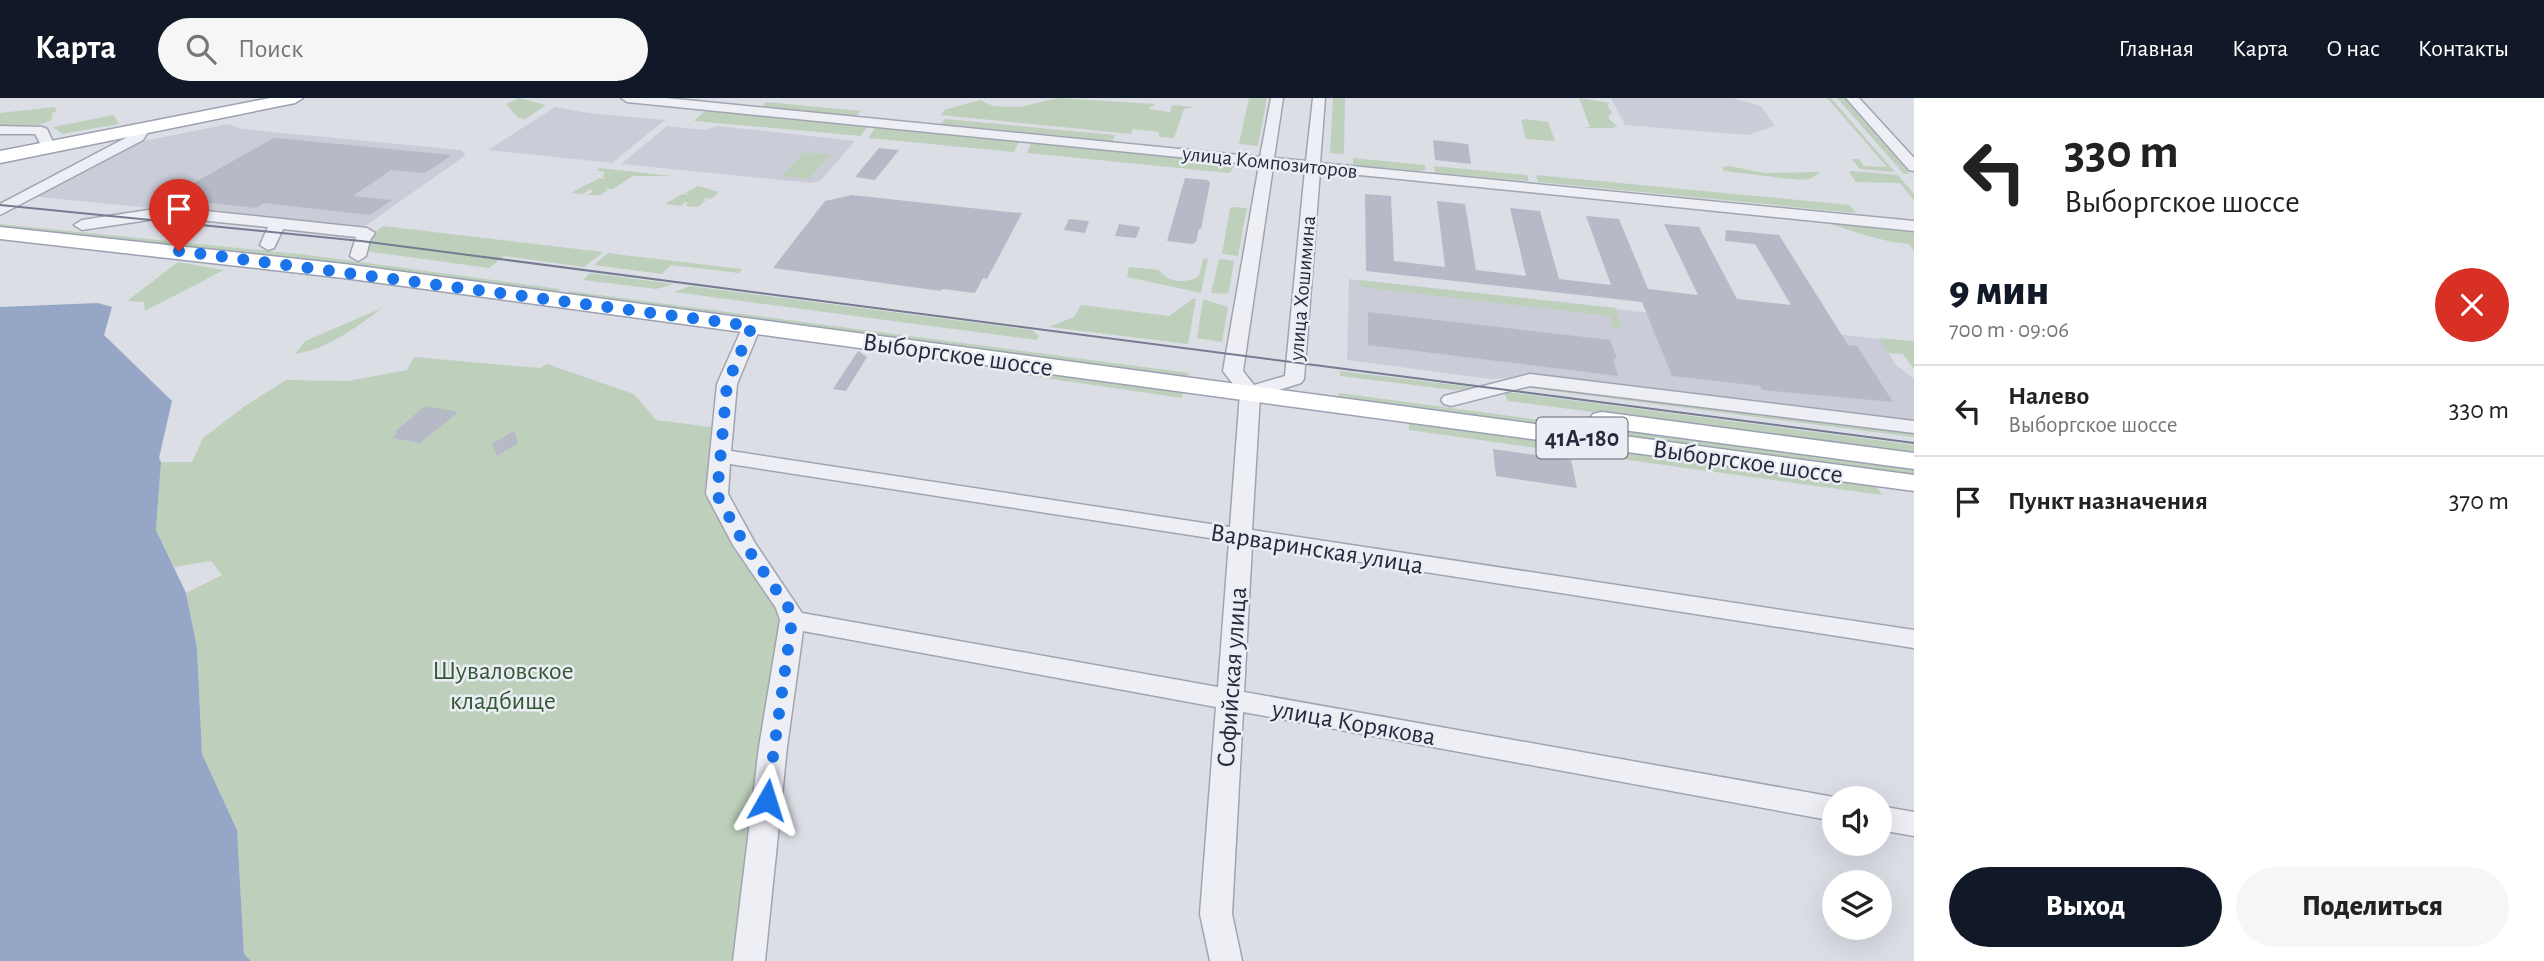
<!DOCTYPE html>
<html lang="ru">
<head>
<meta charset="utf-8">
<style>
  body { margin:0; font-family:"Alegreya Sans",sans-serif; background:#f6f6f6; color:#222; height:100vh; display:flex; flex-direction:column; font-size:26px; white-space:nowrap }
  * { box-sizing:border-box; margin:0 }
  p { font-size:23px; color:#767676 }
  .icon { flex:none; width:38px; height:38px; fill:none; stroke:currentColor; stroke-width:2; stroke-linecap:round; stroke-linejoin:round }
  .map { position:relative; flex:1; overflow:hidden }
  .sheet { display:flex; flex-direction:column; background:#fff; width:630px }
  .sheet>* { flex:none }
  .banner { background:#fff; color:#222; overflow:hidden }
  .tools { position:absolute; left:1822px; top:688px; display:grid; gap:14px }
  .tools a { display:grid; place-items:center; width:70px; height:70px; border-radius:50%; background:#fff; box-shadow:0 7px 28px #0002; font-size:35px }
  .pin { position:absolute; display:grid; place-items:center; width:60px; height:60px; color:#fff; margin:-72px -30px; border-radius:50% 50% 50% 0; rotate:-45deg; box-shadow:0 0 7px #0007 }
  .pin .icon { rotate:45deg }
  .me { position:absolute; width:77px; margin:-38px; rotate:6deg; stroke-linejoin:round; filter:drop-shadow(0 0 5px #0008) }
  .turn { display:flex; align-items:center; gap:24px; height:147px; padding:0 35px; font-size:32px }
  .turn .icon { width:91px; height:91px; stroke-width:2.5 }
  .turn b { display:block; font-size:49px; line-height:60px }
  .round { display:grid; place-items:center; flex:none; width:74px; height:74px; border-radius:37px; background:#f6f6f6 }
  .head { display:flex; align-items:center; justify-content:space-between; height:119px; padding:0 35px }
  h1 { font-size:42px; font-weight:800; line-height:52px; color:#111827 }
  .button { display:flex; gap:14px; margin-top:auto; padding:14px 35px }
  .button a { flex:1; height:80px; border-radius:42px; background:#111827; color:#fff; font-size:28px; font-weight:800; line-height:80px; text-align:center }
  .button a+a { background:#f6f6f6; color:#222 }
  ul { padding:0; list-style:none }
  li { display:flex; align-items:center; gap:21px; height:91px; padding:0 35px; border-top:2px solid #e0e0e0 }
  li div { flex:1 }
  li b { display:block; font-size:26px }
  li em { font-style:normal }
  header { display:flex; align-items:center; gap:42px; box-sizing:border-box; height:98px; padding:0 35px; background:#111827; color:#fff }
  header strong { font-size:33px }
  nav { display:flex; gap:38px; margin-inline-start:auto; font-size:24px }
  .search { width:490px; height:63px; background:#f6f6f6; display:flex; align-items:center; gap:18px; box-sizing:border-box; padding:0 24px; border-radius:38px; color:#767676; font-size:26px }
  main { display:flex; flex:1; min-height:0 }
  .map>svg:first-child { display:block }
  .built { fill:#cacdd8 }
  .green { fill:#bed0bc }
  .water { fill:#95a6c7 }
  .building { fill:#b6b9c6 }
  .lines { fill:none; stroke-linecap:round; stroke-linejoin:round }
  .minor-casing { stroke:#a1a4b0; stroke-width:3 }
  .major-casing { stroke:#9ba0b2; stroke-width:3 }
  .minor { fill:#eeeff5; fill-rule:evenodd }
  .major { fill:#fff; fill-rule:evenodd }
  .tram { stroke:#757b90; stroke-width:2 }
  .route { stroke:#1a73e8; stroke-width:12; stroke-dasharray:0 21.6 }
  .labels { text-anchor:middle; stroke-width:5; stroke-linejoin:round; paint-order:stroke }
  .far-street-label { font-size:21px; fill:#252a3c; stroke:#ebedf4 }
  .shield { fill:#ebedf4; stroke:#606473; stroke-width:2 }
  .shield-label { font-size:24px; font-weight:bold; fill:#252a3c }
  .street-label { font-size:26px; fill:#252a3c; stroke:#ebedf4 }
  .park-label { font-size:26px; fill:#345833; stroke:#ebedf4 }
</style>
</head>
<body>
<header>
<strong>Карта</strong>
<div class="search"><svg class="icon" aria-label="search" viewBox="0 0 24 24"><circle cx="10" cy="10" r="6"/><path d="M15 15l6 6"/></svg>Поиск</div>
<nav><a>Главная</a><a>Карта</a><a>О нас</a><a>Контакты</a></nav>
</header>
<main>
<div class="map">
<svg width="1914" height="863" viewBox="0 0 1914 863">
  <rect width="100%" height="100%" fill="#dcdee6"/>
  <path class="built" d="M 1611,0 L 1732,0 L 1761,8 L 1775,28 L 1748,37 L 1625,27 Z
    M 555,9 L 589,15 L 665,22 L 612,65 L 488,52 Z
    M 228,26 L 242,31 L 461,52 L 466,57 L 361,131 L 30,98 L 129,46 Z
    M 667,28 L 706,32 L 718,28 L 855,43 L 820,83 L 812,85 L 621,66 Z
    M 1349,181 L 1880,241 L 1896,267 L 1914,281 L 1914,324 L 1542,279 L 1491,281 L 1347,262 Z"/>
  <path class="green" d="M 519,0 L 546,7 L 525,21 L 518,20 L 506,6 Z
    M 1058,0 L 1156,6 L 1148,11 L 1170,14 L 1172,7 L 1193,9 L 1184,11 L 1174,40 L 1159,39 L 1159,34 L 1133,31 L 1131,36 L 941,17 L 944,12 L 980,2 L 993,8 L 1020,9 Z
    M 1249,0 L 1267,0 L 1258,48 L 1239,46 Z
    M 1333,0 L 1345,0 L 1344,56 L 1330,55 Z
    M 1579,0 L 1610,5 L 1607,7 L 1612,14 L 1608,20 L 1617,28 L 1613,30 L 1582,30 L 1590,29 Z
    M 1827,0 L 1831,0 L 1895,74 L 1860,71 L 1851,61 L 1859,61 L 1864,68 L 1887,69 Z
    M 1837,0 L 1844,0 L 1910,76 L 1904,76 Z
    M 766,4 L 861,13 L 856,18 L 761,9 Z
    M 55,9 L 56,14 L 52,15 L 52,22 L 39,27 L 0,29 L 0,15 Z
    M 706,12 L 868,27 L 861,38 L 694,23 Z
    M 114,17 L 119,26 L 62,36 L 53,29 Z
    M 945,21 L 1115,37 L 1112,43 L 941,26 Z
    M 1525,21 L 1548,24 L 1555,43 L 1526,41 L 1521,22 Z
    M 881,29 L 1018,42 L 1019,44 L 1014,54 L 868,40 L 875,30 Z
    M 1032,43 L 1237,63 L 1230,75 L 1027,55 Z
    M 804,54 L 830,57 L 809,81 L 782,78 Z
    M 1353,60 L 1425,67 L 1426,71 L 1421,73 L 1353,67 Z
    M 1434,68 L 1527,77 L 1529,83 L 1435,75 Z
    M 1729,68 L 1764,75 L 1821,74 L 1810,81 L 1800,82 L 1724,73 L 1722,69 Z
    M 600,70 L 671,78 L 633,78 L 613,91 L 604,90 L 608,92 L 601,97 L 588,97 L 593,93 L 590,91 L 583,96 L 571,95 L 599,80 L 607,81 L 602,79 L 605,74 L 596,72 Z
    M 1852,73 L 1898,77 L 1914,96 L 1914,102 L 1900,85 L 1856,84 L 1849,74 Z
    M 1536,77 L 1850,107 L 1856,115 L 1538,84 Z
    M 698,88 L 719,94 L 711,101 L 703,100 L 706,102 L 698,109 L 686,108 L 688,105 L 685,104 L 681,108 L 665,106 L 682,96 L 692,97 L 685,95 Z
    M 1233,109 L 1247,110 L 1238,158 L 1222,156 L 1230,110 Z
    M 1826,125 L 1914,134 L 1914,153 L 1909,146 C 1881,144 1854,133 1826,125 Z
    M 0,126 L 308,157 L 560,191 L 557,195 L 303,161 L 0,129 Z
    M 383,128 L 603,154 L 584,169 L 504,158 L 489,170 L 372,154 L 366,151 L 369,139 Z
    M 608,155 L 623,157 L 742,171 L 739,175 L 671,167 L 662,176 L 594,167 Z
    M 1208,160 L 1201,195 L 1127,179 L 1129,169 L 1159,172 C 1168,185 1187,186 1199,178 L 1203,161 Z
    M 1219,161 L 1234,163 L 1229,193 L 1226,196 L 1211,195 Z
    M 178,164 L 224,172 L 145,213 L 144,204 L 127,203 Z
    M 590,175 L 674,186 L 656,191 L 583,182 Z
    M 1360,182 L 1616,210 L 1622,230 L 1613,229 L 1610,218 L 1360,189 Z
    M 690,188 L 1032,232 L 1039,238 L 1037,242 L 674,194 Z
    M 570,193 L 1189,275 L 1188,280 L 566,196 Z
    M 1193,201 L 1196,201 L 1188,246 L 1049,229 L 1074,219 L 1081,207 L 1169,218 Z
    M 1203,201 L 1228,209 L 1222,244 L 1197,240 Z
    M 382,210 C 357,229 328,251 295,256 L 305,243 Z
    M 1879,240 L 1914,243 L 1914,271 L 1903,256 L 1888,255 Z
    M 414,259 L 540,270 L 547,266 L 634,296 L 656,322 L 711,329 L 706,397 L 733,449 L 784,524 L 734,863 L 251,863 L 244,856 L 237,732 L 202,656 L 197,550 L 186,495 L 222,477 L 211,463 L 174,469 L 156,432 L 161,364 L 192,364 L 203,340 L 245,308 L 286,282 L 348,283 L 407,272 Z
    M 1025,273 L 1183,295 L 1182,300 L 1024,277 Z
    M 1340,273 L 1480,290 L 1454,292 L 1340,278 Z
    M 1536,287 L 1899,332 L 1914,335 L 1914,339 L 1522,289 Z
    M 1508,294 L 1914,347 L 1914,356 L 1508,303 L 1504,296 Z
    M 1339,295 L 1914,372 L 1914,377 L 1339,300 Z
    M 1409,325 L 1571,347 L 1572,355 L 1409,332 Z
    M 1583,348 L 1877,389 L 1882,397 L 1585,356 Z"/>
  <path class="water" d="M 98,205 L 112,209 L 104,237 L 172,303 L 159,360 L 161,364 L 156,432 L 186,495 L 197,550 L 202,656 L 237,732 L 244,856 L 251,863 L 0,863 L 0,209 Z"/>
  <path class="building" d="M 274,40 L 297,42 L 452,57 L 425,75 L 391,72 L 353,98 L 392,102 L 370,117 L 264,105 L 256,110 L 173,101 L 181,96 L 174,96 Z
    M 1433,42 L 1468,46 L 1471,66 L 1435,62 Z
    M 879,50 L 899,52 L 875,82 L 855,79 Z
    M 1185,80 L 1208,82 L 1210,85 L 1201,131 L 1199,131 L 1196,144 L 1192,146 L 1167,143 Z
    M 1365,96 L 1391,98 L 1394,163 L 1445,169 L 1437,103 L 1465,106 L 1476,172 L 1526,178 L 1510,110 L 1540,113 L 1559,181 L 1611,187 L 1586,118 L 1619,121 L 1648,191 L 1698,197 L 1664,126 L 1699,129 L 1737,201 L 1791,207 L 1755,146 L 1725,143 L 1726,132 L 1779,137 L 1848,247 L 1857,248 L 1893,304 L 1762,292 L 1760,288 L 1672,278 L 1642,204 L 1366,173 Z
    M 852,97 L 1008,114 L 1022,115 L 987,181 L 983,180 L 975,195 L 942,191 L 941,193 L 773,170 L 825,103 Z
    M 1069,121 L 1089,123 L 1085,135 L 1064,132 Z
    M 1119,126 L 1140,129 L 1136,140 L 1115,138 Z
    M 1368,214 L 1610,242 L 1617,261 L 1613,261 L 1618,278 L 1368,247 Z
    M 858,253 L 867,259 L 846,293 L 833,291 Z
    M 425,308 L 458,314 L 420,345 L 392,340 L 398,335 L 395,334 Z
    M 514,333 L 518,345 L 497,358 L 492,346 Z
    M 1493,351 L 1571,362 L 1577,390 L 1496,378 Z"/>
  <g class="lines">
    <defs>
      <path id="minor" d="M 621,0 L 666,0 L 1260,59 L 1271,0 L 1283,0 L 1274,60 L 1306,63 L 1313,0 L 1325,0 L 1320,65 L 1914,123 L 1914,133 L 1320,73 L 1304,281 L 1301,285 L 1260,298 L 1252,432 L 1914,532 L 1914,550 L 1252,447 L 1244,594 L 1834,699 L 1837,700 L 1834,700 L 1834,723 L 1243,614 L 1232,816 L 1242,863 L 1210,863 L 1200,816 L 1216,609 L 803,533 L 787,649 L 765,863 L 733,863 L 759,649 L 780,522 L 776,510 L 733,447 L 706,396 L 717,286 L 743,228 L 752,223 L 761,228 L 737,286 L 731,353 L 1230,429 L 1240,295 L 1223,273 L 1259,67 L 627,4 ZM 1273,69 L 1305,72 L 1285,278 L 1254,287 L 1243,273 ZM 730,366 L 1229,443 L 1218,589 L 802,515 L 755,445 L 728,396 Z
        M 1846,0 L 1859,0 L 1914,60 L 1914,73 L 1909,72 Z
        M 140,27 L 145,28 L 148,34 L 143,42 L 0,117 L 0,106 L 133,36 L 135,28 Z
        M 0,28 L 42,29 L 47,31 L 53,44 L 51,47 L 41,47 L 35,36 L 0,36 Z
        M 168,109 L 367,130 L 375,135 L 370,142 L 366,158 L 358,163 L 350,158 L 356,139 L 283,131 L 274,150 L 268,152 L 260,147 L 268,129 L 168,119 L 82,132 L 74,127 L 82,122 Z
        M 1530,276 L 1914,323 L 1914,335 L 1530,288 L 1451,308 L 1444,306 L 1441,302 L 1444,298 Z
        M 1880,708 L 1914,714 L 1914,738 L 1880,732 Z"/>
      <path id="major" d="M 270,0 L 303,0 L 295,5 L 0,65 L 0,53 Z
        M 0,129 L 344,166 L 1914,377 L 1914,393 L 344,180 L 0,141 Z
        M 1602,314 L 1914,355 L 1914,371 L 1593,328 L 1589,322 L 1593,316 Z"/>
    </defs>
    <use href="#minor" class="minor-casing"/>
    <use href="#major" class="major-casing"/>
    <use href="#minor" class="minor"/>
    <use href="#major" class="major"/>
    <path class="tram" d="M 0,107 L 361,143 L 1914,345"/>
  </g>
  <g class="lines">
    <path class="route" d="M 179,153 L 752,228 L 727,286 L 717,397 L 745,447 L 788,509 L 792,522 L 767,702"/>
  </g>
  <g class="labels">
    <g class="far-street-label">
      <text transform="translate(1270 64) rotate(6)" y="7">улица Композиторов</text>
      <text transform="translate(1302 190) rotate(-85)" y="7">улица Хошимина</text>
    </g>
    <rect class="shield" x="1536.5" y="319.5" width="91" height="41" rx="5"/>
    <g class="shield-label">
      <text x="1582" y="348">41А-180</text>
    </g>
    <g class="street-label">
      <text transform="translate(958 256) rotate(8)" y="9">Выборгское шоссе</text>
      <text transform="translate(1748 363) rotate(8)" y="9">Выборгское шоссе</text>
      <text transform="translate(1317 450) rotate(9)" y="9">Варваринская улица</text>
      <text transform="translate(1231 579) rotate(-86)" y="9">Софийская улица</text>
      <text transform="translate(1354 624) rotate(10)" y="9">улица Корякова</text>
    </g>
    <g class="park-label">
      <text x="503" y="581">Шуваловское<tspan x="503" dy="30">кладбище</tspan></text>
    </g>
  </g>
</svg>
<div class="tools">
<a><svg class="icon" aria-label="sound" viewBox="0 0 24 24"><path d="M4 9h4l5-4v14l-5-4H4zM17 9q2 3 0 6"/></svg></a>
<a><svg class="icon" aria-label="layers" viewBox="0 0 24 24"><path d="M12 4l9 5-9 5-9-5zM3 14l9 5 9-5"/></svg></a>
</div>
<div class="pin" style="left:179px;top:153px;background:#d93025"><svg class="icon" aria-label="arrive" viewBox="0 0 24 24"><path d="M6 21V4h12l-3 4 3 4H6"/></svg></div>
<svg class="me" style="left:767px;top:702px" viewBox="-20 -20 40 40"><path d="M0-17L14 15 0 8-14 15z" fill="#1a73e8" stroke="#fff" stroke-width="4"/></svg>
</div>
<section class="sheet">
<div class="banner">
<div class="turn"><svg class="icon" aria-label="left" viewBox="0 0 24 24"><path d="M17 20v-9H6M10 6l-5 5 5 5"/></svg><div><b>330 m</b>Выборгское шоссе</div></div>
</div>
<div class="head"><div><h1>9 мин</h1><p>700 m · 09:06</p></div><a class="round" style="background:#d93025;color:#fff"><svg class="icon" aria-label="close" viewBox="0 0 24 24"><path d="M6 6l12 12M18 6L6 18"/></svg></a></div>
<ul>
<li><svg class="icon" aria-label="left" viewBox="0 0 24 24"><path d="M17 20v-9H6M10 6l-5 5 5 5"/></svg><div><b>Налево</b><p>Выборгское шоссе</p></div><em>330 m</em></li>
<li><svg class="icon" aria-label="arrive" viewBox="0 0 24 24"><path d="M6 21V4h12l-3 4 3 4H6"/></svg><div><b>Пункт назначения</b></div><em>370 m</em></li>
</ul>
<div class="button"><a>Выход</a><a>Поделиться</a></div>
</section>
</main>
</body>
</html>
